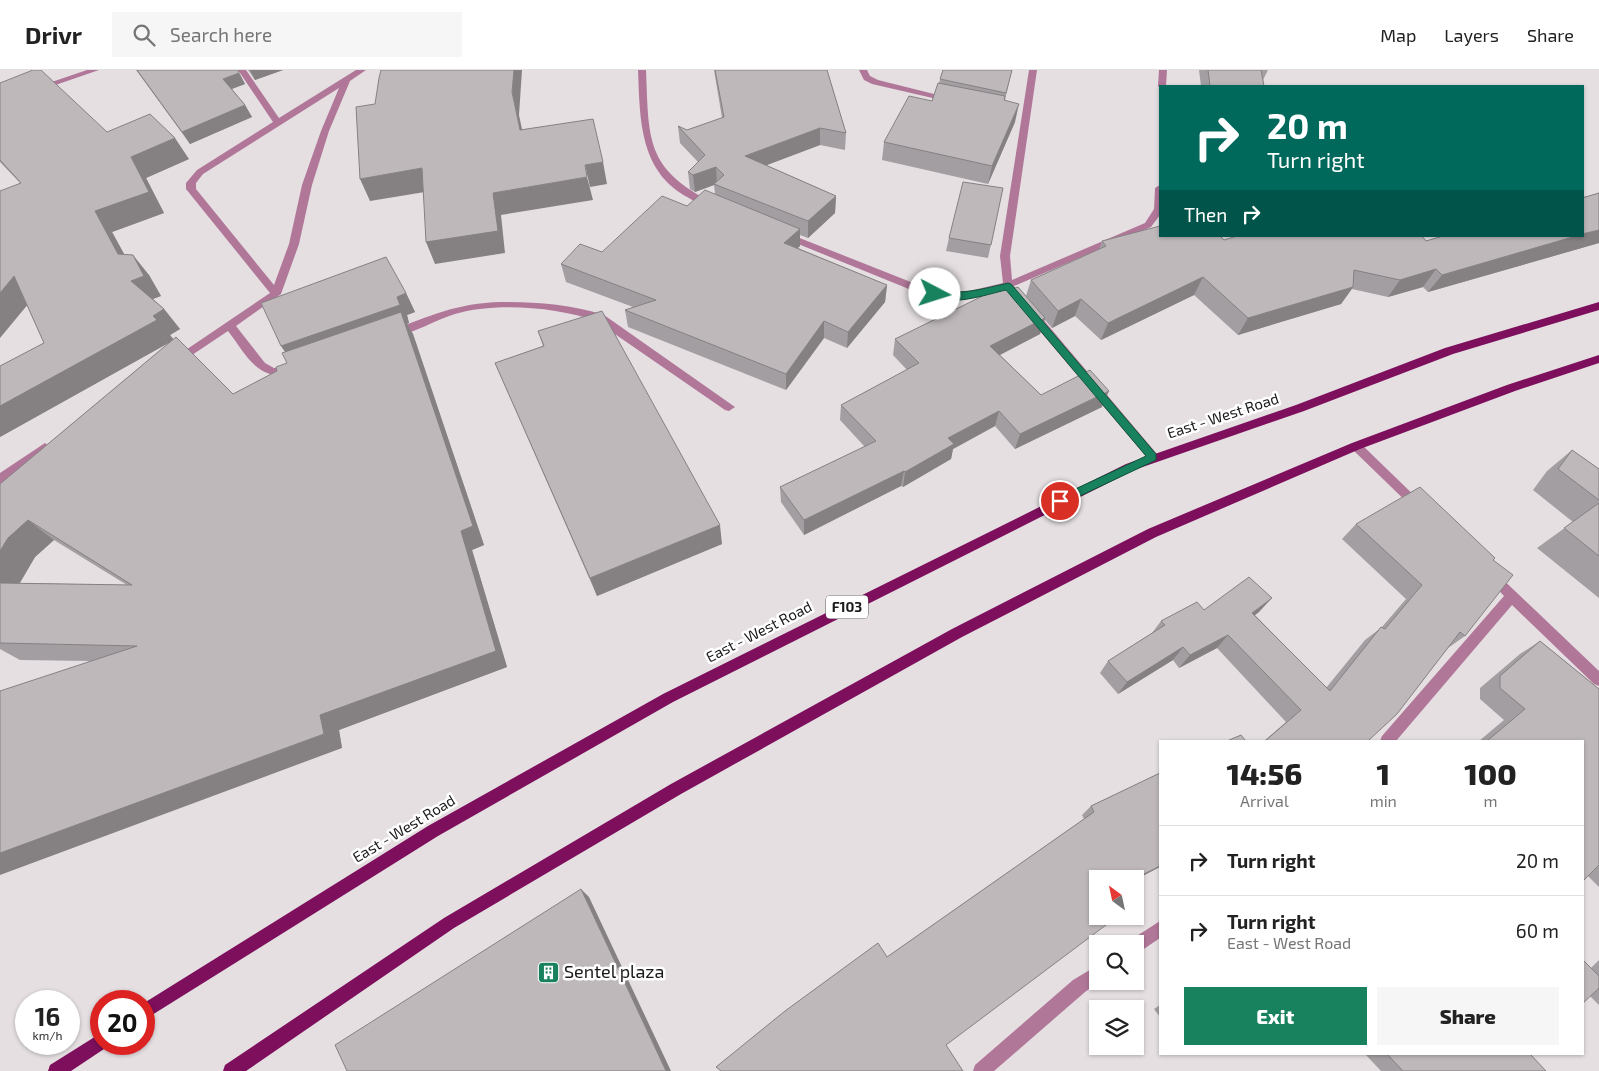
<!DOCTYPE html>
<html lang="en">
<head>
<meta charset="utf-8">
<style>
  body { margin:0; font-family:"Exo 2",sans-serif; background:#f6f6f6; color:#222; height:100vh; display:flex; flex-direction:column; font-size:19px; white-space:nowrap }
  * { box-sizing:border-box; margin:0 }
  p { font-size:16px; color:#767676 }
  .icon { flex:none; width:28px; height:28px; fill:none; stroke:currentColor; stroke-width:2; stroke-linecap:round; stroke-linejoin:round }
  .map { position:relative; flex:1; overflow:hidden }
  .sheet { position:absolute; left:1159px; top:670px; width:425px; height:315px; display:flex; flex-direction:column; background:#fff; border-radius:0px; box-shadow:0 1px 4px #0004 }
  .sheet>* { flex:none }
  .banner { position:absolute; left:1159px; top:15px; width:425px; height:152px; border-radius:0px; box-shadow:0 1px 4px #0004; background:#00695c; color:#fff; overflow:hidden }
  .needle { width:32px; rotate:327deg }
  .controls { position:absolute; left:1089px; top:800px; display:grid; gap:10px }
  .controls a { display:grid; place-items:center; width:55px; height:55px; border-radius:0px; background:#fff; box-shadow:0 1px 4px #0004; font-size:25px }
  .speed { position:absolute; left:15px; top:920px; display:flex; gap:10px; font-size:25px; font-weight:700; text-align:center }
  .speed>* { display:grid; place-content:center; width:65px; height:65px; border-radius:50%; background:#fff; box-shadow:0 1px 4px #0004; line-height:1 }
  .speed small { font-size:12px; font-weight:400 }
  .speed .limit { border:8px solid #d22; background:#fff; color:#111 }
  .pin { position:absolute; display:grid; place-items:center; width:42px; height:42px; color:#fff; margin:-21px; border:2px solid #fff; border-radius:50%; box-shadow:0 1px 5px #0007 }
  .me { position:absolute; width:55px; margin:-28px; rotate:95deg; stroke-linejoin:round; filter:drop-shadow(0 0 4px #0008) }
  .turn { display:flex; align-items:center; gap:18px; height:105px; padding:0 25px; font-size:22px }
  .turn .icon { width:65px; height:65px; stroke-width:2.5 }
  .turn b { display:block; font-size:35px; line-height:42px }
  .then { display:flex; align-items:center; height:48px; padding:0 25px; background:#0003; gap:10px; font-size:19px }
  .eta { display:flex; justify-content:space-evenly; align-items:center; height:85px; text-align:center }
  .eta b { font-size:30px; font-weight:800; line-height:35px }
  .button { display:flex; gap:10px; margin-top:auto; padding:10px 25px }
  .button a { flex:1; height:58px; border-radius:0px; background:#18815d; color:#fff; font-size:20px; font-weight:800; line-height:58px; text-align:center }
  .button a+a { background:#f6f6f6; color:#222 }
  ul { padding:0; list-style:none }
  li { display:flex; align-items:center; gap:15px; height:70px; padding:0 25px; border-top:1px solid #e0e0e0 }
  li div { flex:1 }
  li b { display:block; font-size:19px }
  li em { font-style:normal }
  header { display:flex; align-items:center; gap:30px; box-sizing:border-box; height:70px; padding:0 25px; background:#fff; border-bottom:1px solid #e0e0e0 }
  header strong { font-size:24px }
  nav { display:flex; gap:28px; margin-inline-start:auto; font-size:18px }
  .search { width:350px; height:45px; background:#f6f6f6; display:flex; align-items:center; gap:12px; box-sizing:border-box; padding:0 18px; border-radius:0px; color:#767676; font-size:19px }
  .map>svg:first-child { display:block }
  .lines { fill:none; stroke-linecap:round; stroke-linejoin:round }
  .lane { fill:#b17799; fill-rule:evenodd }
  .street { fill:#b17799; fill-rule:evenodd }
  .primary { fill:#7d0f5d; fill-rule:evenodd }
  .wall { fill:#a39ea1; fill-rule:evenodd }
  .shaded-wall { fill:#858183 }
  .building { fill:#beb8bb; stroke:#858183 }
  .route { fill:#18815d; stroke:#10543c }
  .labels { text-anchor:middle; stroke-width:5; stroke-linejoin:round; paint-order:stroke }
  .shield { fill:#fff; stroke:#5f5e5f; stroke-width:1 }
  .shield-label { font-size:14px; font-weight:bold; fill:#1b191a }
  .street-label { font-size:15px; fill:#1b191a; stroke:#fff }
  .near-poi-label { font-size:18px; fill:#1b191a; stroke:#fff; text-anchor:start }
</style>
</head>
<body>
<header>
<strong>Drivr</strong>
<div class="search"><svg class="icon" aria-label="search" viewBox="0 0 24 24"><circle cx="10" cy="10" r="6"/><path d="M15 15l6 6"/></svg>Search here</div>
<nav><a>Map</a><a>Layers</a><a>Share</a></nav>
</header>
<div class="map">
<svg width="1599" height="1001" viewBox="0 0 1599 1001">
  <rect width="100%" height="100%" fill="#e5dfe2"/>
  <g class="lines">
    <path class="lane" d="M 87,0 L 99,0 L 41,20 L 34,18 Z
      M 238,0 L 246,0 L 279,48 L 356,0 L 366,0 L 350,11 L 329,61 L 312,115 L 299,174 L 281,224 L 236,256 L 265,293 L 274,298 L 295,298 L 296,301 C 293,306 288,305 282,305 C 255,307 243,280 228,261 L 180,293 L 176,294 L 171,290 L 270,223 L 186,119 L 186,113 L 197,100 L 273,52 ZM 339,18 L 321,61 L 302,115 L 289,174 L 274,215 L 196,119 L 196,113 L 203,104 Z
      M 638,0 L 646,0 C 649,70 645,98 713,133 L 713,137 C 705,139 696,132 689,128 C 639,102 640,49 638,0 Z
      M 859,0 L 867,0 L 870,6 L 878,10 L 954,29 L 950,32 L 872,14 L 864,10 Z
      M 1029,0 L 1037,0 L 1010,186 L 1012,210 L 1145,153 L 1154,139 L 1155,118 L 1160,115 L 1160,145 L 1151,157 L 1014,216 L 1018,221 L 1017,223 L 1009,223 L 1006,220 C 983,227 955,234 931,228 L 781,167 L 781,163 L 787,163 L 936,222 L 969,221 L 1003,213 L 1000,186 Z
      M 1159,0 L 1167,0 L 1166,16 L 1160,16 L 1160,18 L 1158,16 Z
      M 501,232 C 536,232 570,234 604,245 L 735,337 L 729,341 L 725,340 L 596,251 C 558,237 494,232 455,244 C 434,251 415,262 394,268 L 389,264 L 390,261 C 430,246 457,233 501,232 Z
      M 1032,240 L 1036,241 L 1157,384 L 1159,387 L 1157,390 L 1149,390 L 1028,247 L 1027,244 Z
      M 45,373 L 51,378 L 49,381 L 0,414 L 0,403 Z"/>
    <path class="street" d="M 1356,372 L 1360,373 L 1423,434 L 1425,437 L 1423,440 L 1415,440 L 1352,379 L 1350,376 Z
      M 1491,501 L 1495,502 L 1599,601 L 1599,616 L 1594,614 L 1512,535 L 1396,671 L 1380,671 L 1382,666 L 1504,526 L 1485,506 L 1487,502 Z
      M 1160,851 L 1160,868 L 1135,885 L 1135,874 L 1128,874 L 1129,871 Z
      M 1098,895 L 1098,911 L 1100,911 L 1085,922 L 994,1001 L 973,1001 L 975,995 L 1073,910 Z"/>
    <path class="primary" d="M 1599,232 L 1599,240 L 1453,284 L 1304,341 L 1134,400 L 673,632 L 438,766 L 144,950 L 144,933 L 428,756 L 663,624 L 1126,394 L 1296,335 L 1445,278 Z
      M 1599,285 L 1599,293 L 1515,321 L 1360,379 L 1156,467 L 962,567 L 681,724 L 454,858 L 246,1001 L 223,1001 L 225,995 L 444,848 L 671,714 L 952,559 L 1148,459 L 1352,373 L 1507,315 Z
      M 101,963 L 101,974 L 108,974 L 107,977 L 71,1001 L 48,1001 L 50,995 Z"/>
  </g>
  <path class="wall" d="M 136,0 L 238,0 L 245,14 L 232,19 L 245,35 L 252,47 L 190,74 Z
    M 248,0 L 283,0 L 255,10 Z
    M 714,0 L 827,0 L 846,63 L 845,80 L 820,75 L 766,95 L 836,126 L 835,143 L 808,168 L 800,165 L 800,176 L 798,178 L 887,215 L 885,232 L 847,278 L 824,268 L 786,320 L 628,257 L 625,240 L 633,237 L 566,212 L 561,194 L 602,182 L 687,136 L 715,124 L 714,115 L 695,122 L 690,119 L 688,102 L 698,92 L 680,73 L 678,56 L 687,60 L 722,48 Z
    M 943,0 L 1012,0 L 1005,30 L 1015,52 L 988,114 L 882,90 L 884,72 L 932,31 L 939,13 Z
    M 1199,0 L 1268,0 L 1263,10 L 1264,16 L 1201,16 Z
    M 0,13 L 107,62 L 189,89 L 146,108 L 164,143 L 112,162 L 124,184 L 149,205 L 161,226 L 153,229 L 164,239 L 180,259 L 170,265 L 173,270 L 233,324 L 277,301 L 287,293 L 406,223 L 415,242 L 407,245 L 409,253 L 407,254 L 413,264 L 484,475 L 472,480 L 507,597 L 339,660 L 342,678 L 91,591 L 20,590 L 0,579 L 0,414 L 170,272 L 0,367 L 0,296 L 44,273 L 27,235 L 20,113 L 0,92 ZM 54,470 L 127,515 L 20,513 L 35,487 Z
    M 1003,118 L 988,188 L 946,181 L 949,168 Z
    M 1599,123 L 1599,173 L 1428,222 L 1423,217 L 1388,227 L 1352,219 L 1341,234 L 1238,265 L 1194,225 L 1101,270 L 1075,246 L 1052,258 L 1045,250 L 1040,264 L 1000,285 L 1041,325 L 1102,337 L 1015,379 L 995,356 L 953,379 L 951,389 L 903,417 L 901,416 L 804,465 L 781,432 L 780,417 L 865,377 L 840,350 L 841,335 L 907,300 L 893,285 L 895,269 L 1010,220 L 1026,226 L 1031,210 L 1099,180 L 1102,171 L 1224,170 L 1426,171 Z
    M 538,261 L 722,474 L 597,526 L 495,293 L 543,276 Z
    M 1572,380 L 1599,399 L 1599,528 L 1537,478 L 1573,452 L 1533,420 L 1547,401 Z
    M 1356,454 L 1493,490 L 1465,566 L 1448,578 L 1368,671 L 1264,671 L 1286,652 L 1217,578 L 1179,598 L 1173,590 L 1118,624 L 1100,603 L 1108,591 L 1152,563 L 1161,551 L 1204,540 L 1259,542 L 1255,545 L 1326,618 L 1365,570 L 1382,557 L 1406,529 L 1342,469 Z
    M 1540,571 L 1599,619 L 1599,817 L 1588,806 L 1582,671 L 1479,671 L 1504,650 L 1480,629 L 1480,618 L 1520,584 Z
    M 1160,703 L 1098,809 L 946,975 L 887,887 L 1084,749 L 1082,745 L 1091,736 Z
    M 1599,890 L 1599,935 L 1590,926 L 1591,898 Z
    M 1160,935 L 1160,947 L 1154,939 Z
    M 1365,984 L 1530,984 L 1546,1001 L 1381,1001 Z"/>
  <path class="shaded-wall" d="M 250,0 L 283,0 L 255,10 Z
    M 514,0 L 522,0 L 519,45 L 527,83 L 520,60 L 512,22 Z
    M 239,3 L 245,14 L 229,20 L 223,9 Z
    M 1019,34 L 1015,52 L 988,114 L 992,96 Z
    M 245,35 L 252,47 L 190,74 L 182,62 Z
    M 820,58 L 820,75 L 746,103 L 745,86 Z
    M 175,68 L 189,89 L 146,108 L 164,143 L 112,162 L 135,204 L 118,184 L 95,141 L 131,87 Z
    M 603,92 L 607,114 L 590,117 L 585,95 Z
    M 716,97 L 717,114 L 714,114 L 714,115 L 695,122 L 693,105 Z
    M 422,98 L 431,121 L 370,131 L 360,109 Z
    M 587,107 L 593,130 L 501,145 L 505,183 L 435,194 L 426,172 L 493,123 Z
    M 836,126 L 835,143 L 808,168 L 808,151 Z
    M 800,159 L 800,176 L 785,190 L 784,173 Z
    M 1599,160 L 1599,173 L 1428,222 L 1442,205 L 1576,166 L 1582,166 L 1582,164 Z
    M 133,185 L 149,205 L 161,226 L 147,231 L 131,211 Z
    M 1436,199 L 1423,217 L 1388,227 L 1400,210 Z
    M 14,206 L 34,227 L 0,268 L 0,223 Z
    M 1203,207 L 1194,225 L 1101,270 L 1108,253 Z
    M 887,215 L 885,232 L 847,278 L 848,262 Z
    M 1353,217 L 1341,234 L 1238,265 L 1248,248 Z
    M 406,223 L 415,242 L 407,245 L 409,253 L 407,254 L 413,264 L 484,475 L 472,480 L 507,597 L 339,660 L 342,678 L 0,805 L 0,783 L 320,645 L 293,294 L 281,276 Z
    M 1081,229 L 1075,246 L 1052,258 L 1058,241 Z
    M 164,239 L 180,259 L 170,265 L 174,270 L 0,367 L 0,336 Z
    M 1045,248 L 1040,264 L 986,292 L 990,276 Z
    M 824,251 L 824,268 L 786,320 L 786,304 Z
    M 1109,321 L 1102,337 L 1015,379 L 1020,364 Z
    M 999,341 L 995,356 L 953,379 L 951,389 L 903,417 L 905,402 L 948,368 Z
    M 904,401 L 901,416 L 804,465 L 804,450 Z
    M 28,450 L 54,470 L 35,487 L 9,531 L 0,525 L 0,481 L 8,468 Z
    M 720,455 L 722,474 L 597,526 L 590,508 Z
    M 1272,528 L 1259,542 L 1240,556 L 1252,543 Z
    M 1228,565 L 1217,578 L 1179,598 L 1190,585 Z
    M 1183,577 L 1173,590 L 1118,624 L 1127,612 Z
    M 1160,796 L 1160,797 L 1135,810 L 1135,809 L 1134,809 Z
    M 581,819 L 589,827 L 671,1001 L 666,1001 Z"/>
  <path class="building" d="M 33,0 L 41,0 L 107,62 L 150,44 L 175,68 L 131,87 L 149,122 L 95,141 L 118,184 L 133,185 L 144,206 L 131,211 L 164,239 L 153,246 L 157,250 L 0,336 L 0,296 L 44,273 L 14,206 L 0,223 L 0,121 L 21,113 L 0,90 L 0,13 Z
    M 137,0 L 238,0 L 239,3 L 223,9 L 245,35 L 182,62 Z
    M 381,0 L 514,0 L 512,22 L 520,60 L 593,49 L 603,92 L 585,95 L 587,107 L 493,123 L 498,161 L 426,172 L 422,98 L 360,109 L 356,37 L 375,34 L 379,8 Z
    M 715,0 L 827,0 L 846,63 L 820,58 L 745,86 L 836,126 L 808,151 L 714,114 L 724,105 L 716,97 L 693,105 L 688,102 L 705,85 L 678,56 L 687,60 L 724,47 Z
    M 943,0 L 1012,0 L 1006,23 L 940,9 Z
    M 1208,0 L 1261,0 L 1264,16 L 1210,16 Z
    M 938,13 L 1005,26 L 1004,30 L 1019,34 L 992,96 L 884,72 L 909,26 L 932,31 Z
    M 963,112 L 1003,118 L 991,175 L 949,168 Z
    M 705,120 L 800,159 L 784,173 L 887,215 L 848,262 L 824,251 L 786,304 L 625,240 L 656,230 L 561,194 L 580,174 L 602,182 L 662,126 L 687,136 Z
    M 1599,123 L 1599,160 L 1582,164 L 1582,128 Z
    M 1160,156 L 1160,166 L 1220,166 L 1224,170 L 1237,166 L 1422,166 L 1426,171 L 1443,166 L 1576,166 L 1442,205 L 1436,199 L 1400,210 L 1354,200 L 1353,217 L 1248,248 L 1203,207 L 1108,253 L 1081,229 L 1058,241 L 1031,210 L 1106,176 L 1102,171 Z
    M 386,187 L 406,223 L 397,227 L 400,235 L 281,276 L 261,233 Z
    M 1005,215 L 1010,220 L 1018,217 L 1045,248 L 990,276 L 1041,325 L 1090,300 L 1109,321 L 1020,364 L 999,341 L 948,368 L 954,374 L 905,402 L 904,401 L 804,450 L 780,417 L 876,371 L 841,335 L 919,293 L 895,269 Z
    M 602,241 L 720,455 L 590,508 L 495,293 L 544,276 L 538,261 Z
    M 401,242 L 473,456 L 461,461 L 496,581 L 320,645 L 324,664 L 0,783 L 0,621 L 137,576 L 0,573 L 0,513 L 132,515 L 28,450 L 8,468 L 0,481 L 0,414 L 176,267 L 233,324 L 277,301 L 276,297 L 287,293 L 282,283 Z
    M 1572,380 L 1599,399 L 1599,430 L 1558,399 Z
    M 1420,417 L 1495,488 L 1493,490 L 1513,505 L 1465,566 L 1460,562 L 1397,644 L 1368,671 L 1265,671 L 1301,640 L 1228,565 L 1190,585 L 1183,577 L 1127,612 L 1108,591 L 1165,555 L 1161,551 L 1197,532 L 1204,540 L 1249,507 L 1272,528 L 1252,543 L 1330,621 L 1381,557 L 1385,559 L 1422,515 L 1356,454 Z
    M 1599,433 L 1599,486 L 1564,458 Z
    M 1540,571 L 1599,619 L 1599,795 L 1582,812 L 1582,671 L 1487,671 L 1525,639 L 1500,618 L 1500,606 Z
    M 1241,665 L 1246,671 L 1227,671 Z
    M 1160,703 L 1160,796 L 1134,809 L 1098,809 L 1098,846 L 1118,846 L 946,975 L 963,1001 L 721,1001 L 716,997 L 785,941 L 878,873 L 887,887 L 1094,742 L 1091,736 Z
    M 581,819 L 666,1001 L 347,1001 L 335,975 Z
    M 1582,889 L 1599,906 L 1599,918 L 1582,934 Z
    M 1387,984 L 1530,984 L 1546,1001 L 1403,1001 Z"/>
  <path class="route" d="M 1008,213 L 1011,214 L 1156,384 L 1156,390 L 1063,434 L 1056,434 L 1056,428 L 1146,386 L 1006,220 C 988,224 945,239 930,224 L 935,221 C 961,225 983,219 1008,213 Z"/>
  <defs>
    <symbol id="building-square" viewBox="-11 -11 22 22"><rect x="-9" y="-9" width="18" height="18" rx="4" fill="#18815d" stroke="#fff"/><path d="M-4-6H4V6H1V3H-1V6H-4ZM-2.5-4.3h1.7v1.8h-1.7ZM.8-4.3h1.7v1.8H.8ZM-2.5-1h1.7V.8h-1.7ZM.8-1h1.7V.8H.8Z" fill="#fff"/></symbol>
  </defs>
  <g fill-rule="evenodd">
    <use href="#building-square" x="536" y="890" width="25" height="25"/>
  </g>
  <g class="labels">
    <rect class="shield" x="826" y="525.5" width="42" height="23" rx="4"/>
    <g class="shield-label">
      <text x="847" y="542">F103</text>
    </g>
    <g class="street-label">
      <text transform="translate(1223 346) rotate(-18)" y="5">East - West Road</text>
      <text transform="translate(759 562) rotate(-27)" y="5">East - West Road</text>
      <text transform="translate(404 759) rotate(-31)" y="5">East - West Road</text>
    </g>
    <g class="near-poi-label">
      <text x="564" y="908">Sentel plaza</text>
    </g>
  </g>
</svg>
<div class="controls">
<a><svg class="needle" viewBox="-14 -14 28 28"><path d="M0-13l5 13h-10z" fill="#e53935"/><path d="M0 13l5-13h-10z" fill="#767676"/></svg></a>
<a><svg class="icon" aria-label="search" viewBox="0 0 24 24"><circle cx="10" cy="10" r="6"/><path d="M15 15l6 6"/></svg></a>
<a><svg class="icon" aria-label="layers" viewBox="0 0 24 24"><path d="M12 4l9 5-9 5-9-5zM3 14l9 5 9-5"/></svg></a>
</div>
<div class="speed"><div>16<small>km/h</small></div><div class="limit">20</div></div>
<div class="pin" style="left:1060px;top:431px;background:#d93025"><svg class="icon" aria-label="arrive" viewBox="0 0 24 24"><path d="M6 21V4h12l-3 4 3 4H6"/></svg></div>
<svg class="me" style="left:935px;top:224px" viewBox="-20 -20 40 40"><circle r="19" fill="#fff"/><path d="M0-13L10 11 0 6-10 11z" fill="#18815d"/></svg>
<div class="banner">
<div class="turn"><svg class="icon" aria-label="right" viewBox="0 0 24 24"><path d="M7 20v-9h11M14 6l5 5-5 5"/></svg><div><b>20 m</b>Turn right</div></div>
<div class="then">Then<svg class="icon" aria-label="right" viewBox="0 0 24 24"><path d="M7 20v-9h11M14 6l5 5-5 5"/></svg></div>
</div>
<section class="sheet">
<div class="eta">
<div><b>14:56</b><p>Arrival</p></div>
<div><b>1</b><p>min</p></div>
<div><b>100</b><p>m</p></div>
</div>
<ul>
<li><svg class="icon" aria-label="right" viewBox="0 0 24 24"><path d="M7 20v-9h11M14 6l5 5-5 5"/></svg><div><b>Turn right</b></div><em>20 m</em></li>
<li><svg class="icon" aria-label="right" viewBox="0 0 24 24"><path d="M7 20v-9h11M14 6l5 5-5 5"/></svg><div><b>Turn right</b><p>East - West Road</p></div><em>60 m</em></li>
</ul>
<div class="button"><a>Exit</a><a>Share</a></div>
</section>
</div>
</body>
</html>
